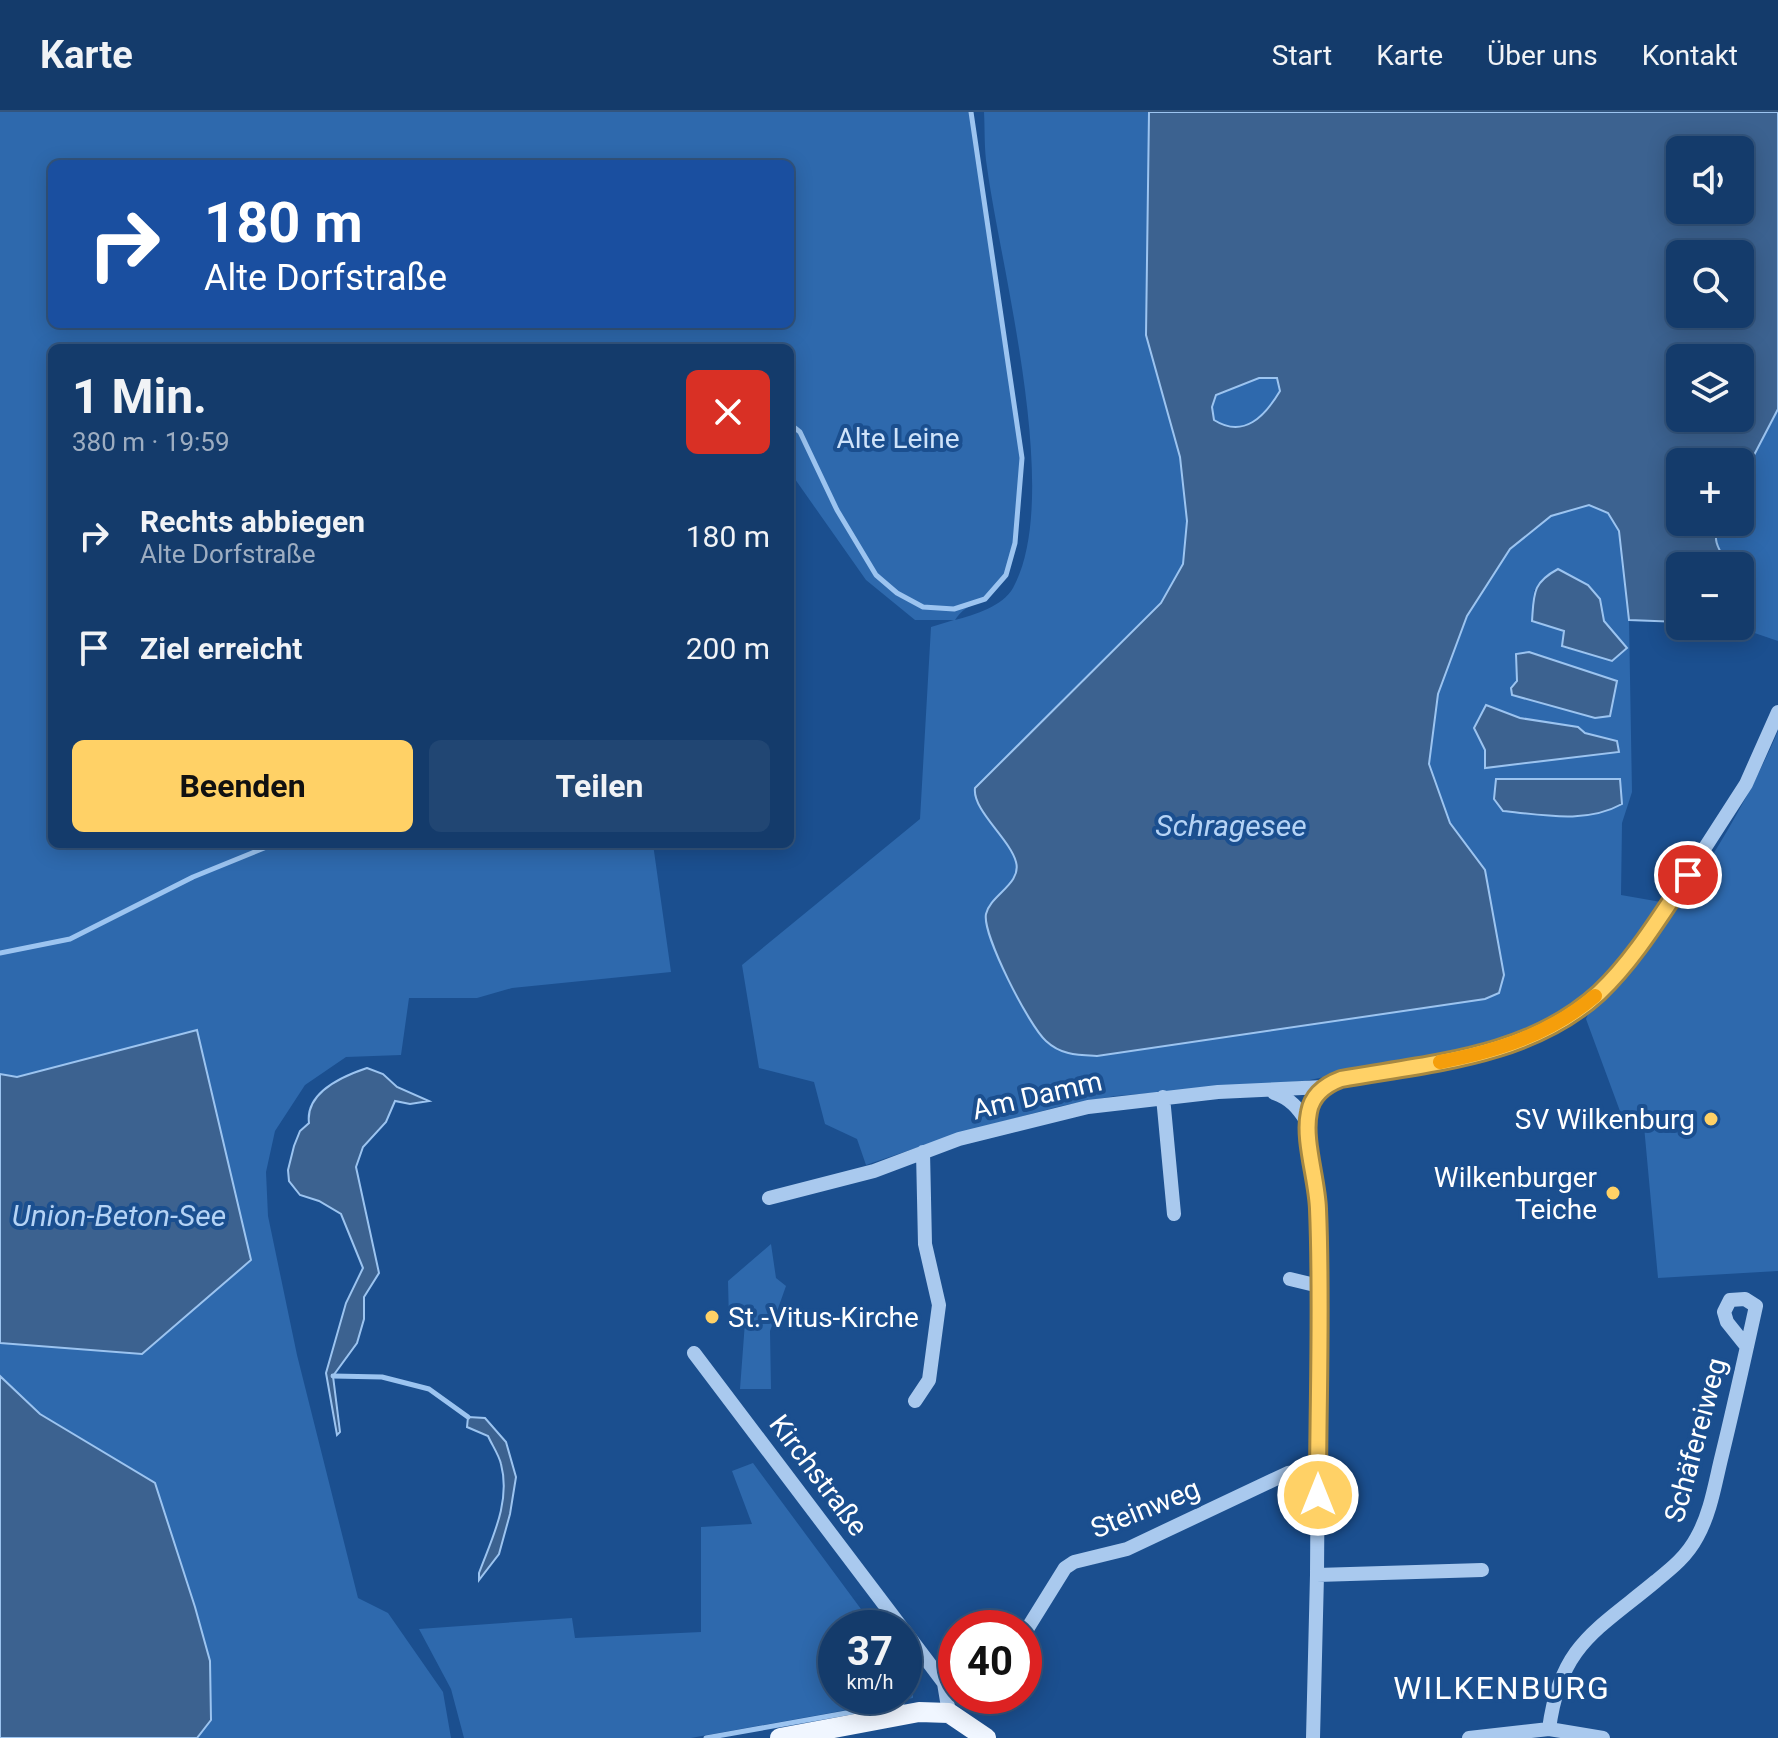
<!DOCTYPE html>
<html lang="de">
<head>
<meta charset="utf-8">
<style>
  body { margin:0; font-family:Roboto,sans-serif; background:#214673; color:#f1f3f6; height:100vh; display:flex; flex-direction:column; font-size:30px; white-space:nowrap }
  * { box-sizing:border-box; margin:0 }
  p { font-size:26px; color:#9dadc1 }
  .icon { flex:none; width:44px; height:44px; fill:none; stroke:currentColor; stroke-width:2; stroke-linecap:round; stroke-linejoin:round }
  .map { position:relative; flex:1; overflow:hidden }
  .details { position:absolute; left:48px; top:232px; width:746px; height:504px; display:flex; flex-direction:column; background:#143b6b; border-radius:12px; box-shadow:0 4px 20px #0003,0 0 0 2px #33557e }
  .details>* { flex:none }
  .banner { position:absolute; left:48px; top:48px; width:746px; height:168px; border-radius:12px; box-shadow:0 4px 20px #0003,0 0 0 2px #33557e; background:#1a4fa0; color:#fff; overflow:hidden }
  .controls { position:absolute; left:1666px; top:24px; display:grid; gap:16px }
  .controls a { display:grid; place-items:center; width:88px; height:88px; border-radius:12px; background:#143b6b; box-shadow:0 4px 20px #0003,0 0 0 2px #33557e; font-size:40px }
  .speed { position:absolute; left:818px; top:1498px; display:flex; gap:16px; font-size:40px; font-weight:700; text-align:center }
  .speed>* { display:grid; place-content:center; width:104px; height:104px; border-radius:50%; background:#143b6b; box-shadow:0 4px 20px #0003,0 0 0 2px #33557e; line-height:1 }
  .speed small { font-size:20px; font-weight:400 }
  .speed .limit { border:12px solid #d22; background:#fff; color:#111 }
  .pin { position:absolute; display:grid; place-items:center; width:68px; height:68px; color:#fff; margin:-34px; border:4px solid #fff; border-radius:50%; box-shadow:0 2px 8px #0007 }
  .me { position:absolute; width:88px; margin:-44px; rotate:0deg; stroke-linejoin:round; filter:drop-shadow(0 0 6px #0008) }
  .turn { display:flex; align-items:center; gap:28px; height:168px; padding:0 24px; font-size:36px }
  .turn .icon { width:104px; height:104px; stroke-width:2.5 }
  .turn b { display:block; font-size:56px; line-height:68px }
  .round { display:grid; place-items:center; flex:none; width:84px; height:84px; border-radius:12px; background:#214673 }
  .overview { display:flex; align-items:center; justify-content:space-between; height:136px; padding:0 24px }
  h1 { font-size:48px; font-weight:700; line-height:60px }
  .cta { display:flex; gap:16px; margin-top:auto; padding:16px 24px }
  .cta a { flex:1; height:92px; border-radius:12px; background:#ffd166; color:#111; font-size:32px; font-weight:700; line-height:92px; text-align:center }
  .cta a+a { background:#214673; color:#f1f3f6 }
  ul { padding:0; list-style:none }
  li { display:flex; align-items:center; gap:24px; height:112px; padding:0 24px }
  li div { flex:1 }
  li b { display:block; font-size:30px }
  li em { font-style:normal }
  header { display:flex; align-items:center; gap:48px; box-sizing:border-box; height:112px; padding:0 40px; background:#143b6b; border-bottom:2px solid #33557e }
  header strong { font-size:38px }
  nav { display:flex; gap:44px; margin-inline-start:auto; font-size:28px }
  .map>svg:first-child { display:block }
  .green { fill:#2e69ad; fill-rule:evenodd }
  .water { fill:#3c6290; stroke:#9cc4f0; stroke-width:2; fill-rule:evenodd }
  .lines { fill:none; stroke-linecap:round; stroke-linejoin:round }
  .stream { stroke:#9cc4f0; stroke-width:5 }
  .minor { stroke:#a9c9ee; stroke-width:14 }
  .major { stroke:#f0f6ff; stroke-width:20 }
  .route-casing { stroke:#a68842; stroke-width:20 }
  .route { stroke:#ffd166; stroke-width:14 }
  .slow { stroke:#f59e0b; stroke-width:14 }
  .poi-dot { fill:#ffd166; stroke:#1b4f8f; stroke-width:3 }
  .labels { text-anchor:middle; stroke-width:8; stroke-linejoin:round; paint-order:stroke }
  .park-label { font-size:28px; fill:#cfe3fa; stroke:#1b4f8f }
  .street-label { font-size:28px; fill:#fff; stroke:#1b4f8f }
  .poi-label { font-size:28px; fill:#fff; stroke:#1b4f8f; text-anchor:end }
  .water-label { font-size:30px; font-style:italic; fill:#b5d3f5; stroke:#1b4f8f }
  .quarter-label { font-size:32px; letter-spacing:2px; fill:#fff; stroke:#1b4f8f }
</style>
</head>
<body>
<header>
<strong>Karte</strong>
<nav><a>Start</a><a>Karte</a><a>Über uns</a><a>Kontakt</a></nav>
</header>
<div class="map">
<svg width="1778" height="1626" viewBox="0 0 1778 1626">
  <rect width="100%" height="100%" fill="#1b4f8f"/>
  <path class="green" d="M 0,0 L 971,0 L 1022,346 L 1012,450 C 1004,462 998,477 986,486 C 972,496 967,491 955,508 C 974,503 1003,494 1013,476 C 1063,385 1001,158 987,55 C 984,37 985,18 984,0 L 1149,0 L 1146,223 L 1180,345 L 1187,409 L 1183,453 L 1161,491 L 1084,569 L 977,690 C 990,708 1012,729 1017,751 C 1021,772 990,784 986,802 C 983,820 1029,917 1045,928 C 1055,935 1084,940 1097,944 L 1485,887 L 1499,881 L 1485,758 L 1450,711 L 1429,652 L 1438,582 L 1467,504 L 1510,437 L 1551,404 L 1589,393 L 1608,401 L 1619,419 L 1629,508 L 1632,680 L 1622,711 L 1621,783 L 1661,790 L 1615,854 L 1571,894 L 1543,911 L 1498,929 L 1305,969 L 1115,984 L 1061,994 L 957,1022 L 866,1053 L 857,1027 L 825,1012 L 814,970 L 759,956 L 742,853 L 920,707 L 931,515 L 954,508 L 915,508 L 866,468 L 790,360 L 790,236 L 52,236 L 52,732 L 653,732 L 671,860 L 512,876 L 477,886 L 409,886 L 401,943 L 346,945 L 305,973 L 275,1019 L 266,1060 L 268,1104 L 297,1243 L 358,1486 L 388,1501 L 443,1580 L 451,1626 L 197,1626 L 211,1608 L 155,1371 L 40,1302 L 0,1264 L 0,1231 L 142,1242 L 17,965 L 0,962 ZM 52,52 L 790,52 L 790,212 L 52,212 ZM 1534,478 L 1600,487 L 1604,509 L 1626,536 L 1613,549 L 1562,535 L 1564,519 L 1532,509 ZM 1516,543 L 1547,591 L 1512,583 L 1517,569 ZM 1486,593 L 1520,606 L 1577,615 L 1585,621 L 1617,629 L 1619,640 L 1486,656 L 1485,638 L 1474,616 Z
    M 1259,266 L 1277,266 L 1280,279 C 1264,304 1244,327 1214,308 L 1212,295 L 1216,283 Z
    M 1778,297 L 1778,529 L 1734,514 L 1740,514 L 1740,454 L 1729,454 C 1720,439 1710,428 1720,410 L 1740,410 L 1740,370 Z
    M 1778,619 L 1778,1159 L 1658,1166 L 1644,1014 L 1624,1010 L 1586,907 L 1589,900 C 1662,832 1739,711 1778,619 Z
    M 771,1132 L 776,1166 L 786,1174 L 770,1219 L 771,1277 L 740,1277 L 745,1210 L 729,1209 L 728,1169 Z
    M 753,1351 L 875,1516 L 836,1516 L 836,1584 L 904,1584 L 904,1555 L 913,1567 L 913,1586 L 691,1626 L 464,1626 L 451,1577 L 419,1517 L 572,1506 L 575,1526 L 701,1520 L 701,1415 L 752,1412 L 732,1359 Z"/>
  <path class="water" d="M 1149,0 L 1778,0 L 1778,297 L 1740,370 L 1740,350 L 1680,350 L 1680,410 L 1720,410 C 1710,428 1720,439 1729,454 L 1680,454 L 1680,510 L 1629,508 L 1619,419 L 1608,401 L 1589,393 L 1551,404 L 1510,437 L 1467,504 L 1438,582 L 1429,652 L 1450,711 L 1485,758 L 1504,863 L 1499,881 L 1485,887 L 1097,944 C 1077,943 1061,943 1046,929 C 1029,914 982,822 986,802 C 990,783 1022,772 1016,750 C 1010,727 972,698 975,676 L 1161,491 L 1183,452 L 1187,409 L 1180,345 L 1146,223 ZM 1740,38 L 1740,98 L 1680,98 L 1680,38 ZM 1680,142 L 1740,142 L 1740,202 L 1680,202 ZM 1680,246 L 1740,246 L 1740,306 L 1680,306 ZM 1259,266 L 1277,266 L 1280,279 C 1265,304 1244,327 1214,308 L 1212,295 L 1216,283 Z
    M 1558,457 L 1588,473 L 1600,487 L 1604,509 L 1627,536 L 1612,549 L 1562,534 L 1564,519 L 1532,509 C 1534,482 1532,471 1558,457 Z
    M 1529,540 L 1617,569 L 1610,604 L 1595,606 L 1512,583 L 1511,576 L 1517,569 L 1516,542 Z
    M 1486,593 L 1520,606 L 1578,615 L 1585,621 L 1617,629 L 1619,640 L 1485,656 L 1485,638 L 1474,616 Z
    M 1496,667 L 1620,667 L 1622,692 C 1586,712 1543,703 1503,699 L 1494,687 Z
    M 197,918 L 251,1148 L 142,1242 L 0,1231 L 0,962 L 17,965 Z
    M 367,956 L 383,962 L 397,975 L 429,989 L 410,992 L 395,989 L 386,1010 L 363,1035 L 356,1055 L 379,1161 L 364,1185 L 364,1207 L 357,1231 L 333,1264 L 340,1320 L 337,1323 L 326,1261 L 346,1191 L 363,1156 L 341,1102 L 319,1089 L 300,1083 L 289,1069 L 288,1058 L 294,1034 L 300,1019 L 309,1011 C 305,980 343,964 367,956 Z
    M 0,1264 L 40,1302 L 155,1371 L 195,1495 L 210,1549 L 211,1608 L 197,1626 L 0,1626 Z
    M 468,1305 L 485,1306 L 506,1330 L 516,1365 L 510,1402 L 499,1442 L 479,1468 L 479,1461 C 492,1426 511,1390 501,1352 C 499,1343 492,1333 488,1324 L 467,1315 Z"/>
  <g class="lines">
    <path class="stream" d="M 790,312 L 800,320 L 837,398 L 876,463 L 897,481 L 923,495 L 954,497 L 985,487 L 1006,463 L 1015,431 L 1022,346 L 971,0
      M 0,841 L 70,827 L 193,765 L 274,732
      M 333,1264 L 382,1265 L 429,1277 L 468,1305
      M 706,1626 L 902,1591"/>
    <path class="minor" d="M 1274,981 C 1291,987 1298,996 1307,1010
      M 1163,985 L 1174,1102
      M 769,1086 L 874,1059 L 959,1027 L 1088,995 L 1218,980 L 1324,975
      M 1290,1167 L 1319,1174
      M 694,1241 L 902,1516
      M 915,1289 L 929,1268 L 939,1193 L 925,1132 L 923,1040
      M 1317,1463 L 1482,1458
      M 904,1518 L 944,1571 L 949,1601
      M 1024,1522 L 1065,1456 L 1074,1450 L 1127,1437 L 1288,1361 L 1318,1357
      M 985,1585 L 986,1584
      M 1549,1617 C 1560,1533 1596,1519 1656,1469 C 1672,1456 1687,1444 1697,1425 C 1711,1400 1715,1371 1722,1343 C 1734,1294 1745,1244 1756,1194 L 1745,1187 L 1730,1188 L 1724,1200 L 1727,1210 L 1747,1235
      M 1313,1626 L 1317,1463 L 1319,1174 L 1318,1094 L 1307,1010 L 1309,996 L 1316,984 L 1329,972 L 1341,967 L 1482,942 L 1533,924 L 1575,901 L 1619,859 L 1670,790 L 1746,672 L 1778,600
      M 1469,1626 L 1549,1617 L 1603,1626"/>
    <path class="major" d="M 780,1626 L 919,1600 L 949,1601 L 986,1626"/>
  </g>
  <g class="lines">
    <defs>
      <path id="route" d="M 1318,1383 C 1318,1288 1322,1192 1318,1097 C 1317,1067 1303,1028 1309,1000 C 1312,983 1325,973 1341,967 C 1431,951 1529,945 1599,881 C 1634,848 1661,803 1688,763"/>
    </defs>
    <use href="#route" class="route-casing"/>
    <use href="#route" class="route"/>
    <path class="slow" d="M 1440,950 C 1498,939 1550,922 1595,884"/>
  </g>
  <g class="poi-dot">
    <circle cx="1711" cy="1007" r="8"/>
    <circle cx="1613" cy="1081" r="8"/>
    <circle cx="712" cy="1205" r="8"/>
  </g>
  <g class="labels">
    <g class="park-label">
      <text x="898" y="336">Alte Leine</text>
    </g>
    <g class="street-label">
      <text transform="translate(1037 983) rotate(-13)" y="10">Am Damm</text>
      <text transform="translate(1695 1328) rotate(-75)" y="10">Schäfereiweg</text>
      <text transform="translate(819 1363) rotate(53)" y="10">Kirchstraße</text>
      <text transform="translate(1145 1396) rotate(-22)" y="10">Steinweg</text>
    </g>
    <g class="poi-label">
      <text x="1695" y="1017">SV Wilkenburg</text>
      <text x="1597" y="1075">Wilkenburger<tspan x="1597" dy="32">Teiche</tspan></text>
      <text x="728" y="1215" text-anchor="start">St.-Vitus-Kirche</text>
    </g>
    <g class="water-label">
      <text x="1231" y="724">Schragesee</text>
      <text x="119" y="1114">Union-Beton-See</text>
    </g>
    <g class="quarter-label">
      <text x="1502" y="1587">WILKENBURG</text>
    </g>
  </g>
</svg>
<div class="controls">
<a><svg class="icon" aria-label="sound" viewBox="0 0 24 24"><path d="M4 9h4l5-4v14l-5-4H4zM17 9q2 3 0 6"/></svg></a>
<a><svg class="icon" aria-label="search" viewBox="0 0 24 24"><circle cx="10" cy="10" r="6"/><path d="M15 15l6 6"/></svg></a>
<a><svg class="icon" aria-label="layers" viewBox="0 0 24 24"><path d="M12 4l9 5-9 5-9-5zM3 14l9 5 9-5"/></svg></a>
<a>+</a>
<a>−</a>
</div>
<div class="speed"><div>37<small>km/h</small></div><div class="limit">40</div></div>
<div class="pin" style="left:1688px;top:763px;background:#d93025"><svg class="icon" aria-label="arrive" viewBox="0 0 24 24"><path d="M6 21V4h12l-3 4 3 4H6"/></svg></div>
<svg class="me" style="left:1318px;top:1383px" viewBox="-20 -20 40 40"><circle r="17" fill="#ffd166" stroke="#fff" stroke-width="3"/><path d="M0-11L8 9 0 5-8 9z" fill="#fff"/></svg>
<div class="banner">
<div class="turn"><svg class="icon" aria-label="right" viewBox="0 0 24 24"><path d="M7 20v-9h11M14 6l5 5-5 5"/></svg><div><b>180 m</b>Alte Dorfstraße</div></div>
</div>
<section class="details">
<div class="overview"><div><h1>1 Min.</h1><p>380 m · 19:59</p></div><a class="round" style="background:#d93025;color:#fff"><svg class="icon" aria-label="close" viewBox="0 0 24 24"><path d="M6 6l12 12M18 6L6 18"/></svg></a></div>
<ul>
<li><svg class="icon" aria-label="right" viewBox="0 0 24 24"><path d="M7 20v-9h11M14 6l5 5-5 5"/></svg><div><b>Rechts abbiegen</b><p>Alte Dorfstraße</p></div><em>180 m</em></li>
<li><svg class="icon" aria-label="arrive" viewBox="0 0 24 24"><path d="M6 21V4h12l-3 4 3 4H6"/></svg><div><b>Ziel erreicht</b></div><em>200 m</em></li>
</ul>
<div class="cta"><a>Beenden</a><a>Teilen</a></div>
</section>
</div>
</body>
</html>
